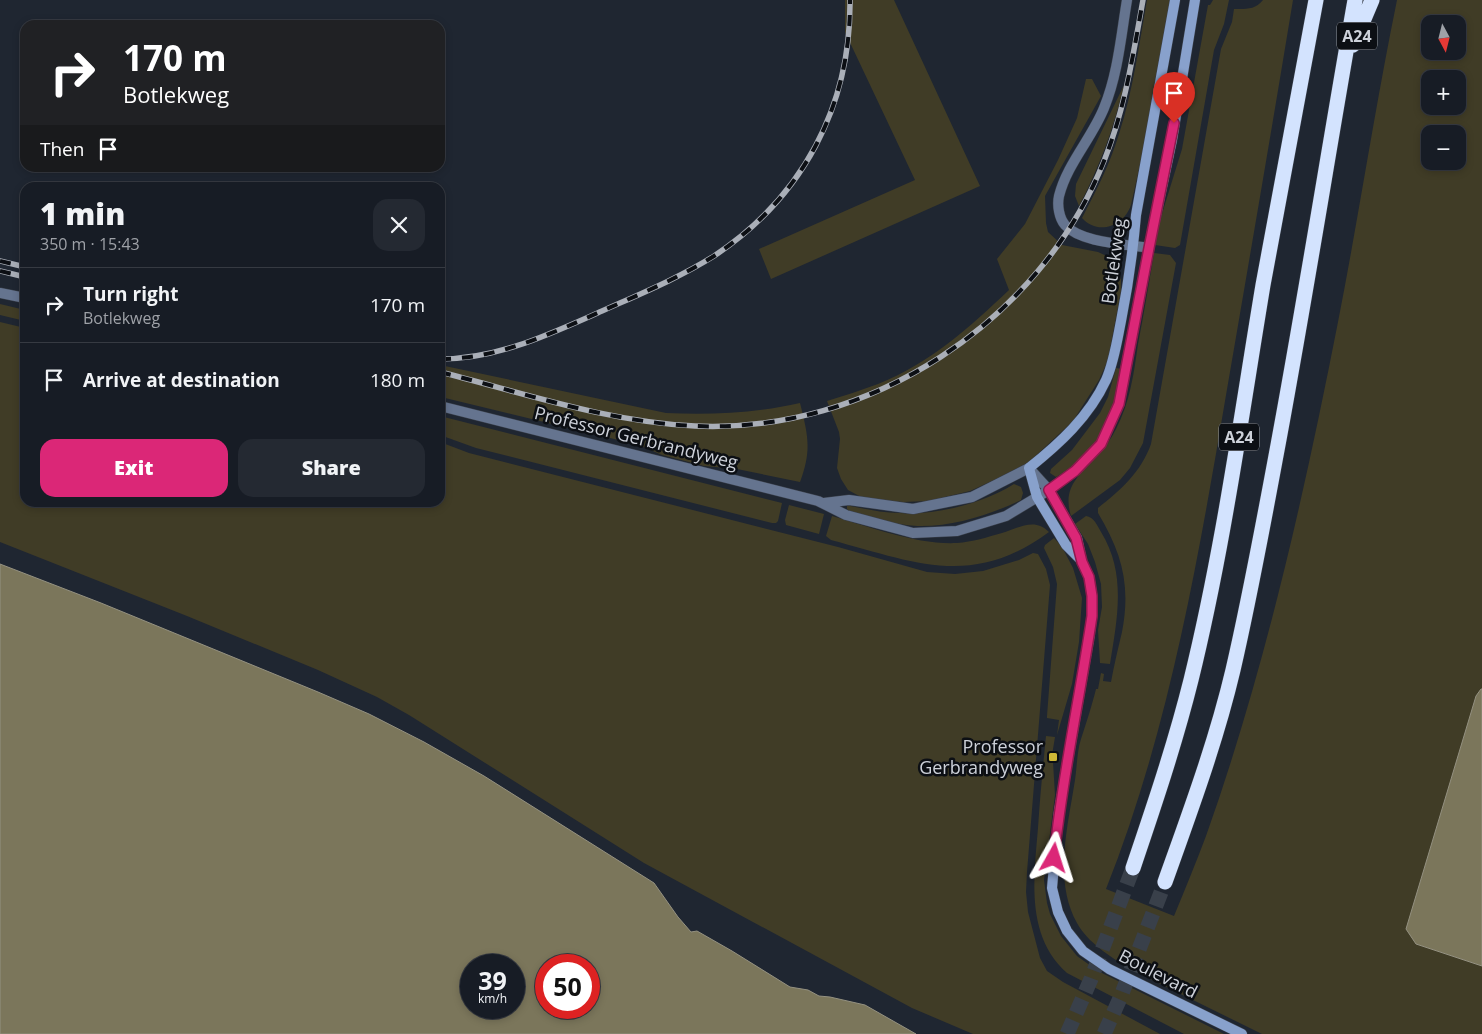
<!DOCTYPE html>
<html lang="en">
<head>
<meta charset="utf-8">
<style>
  body { margin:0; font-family:"Open Sans",sans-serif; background:#242932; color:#f1f3f6; height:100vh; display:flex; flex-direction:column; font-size:19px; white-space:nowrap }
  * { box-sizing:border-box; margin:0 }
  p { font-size:16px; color:#9ea1a7 }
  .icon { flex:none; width:28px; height:28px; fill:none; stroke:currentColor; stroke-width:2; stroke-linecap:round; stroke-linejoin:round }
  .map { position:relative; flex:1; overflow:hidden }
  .drawer { position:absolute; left:20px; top:182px; width:425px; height:325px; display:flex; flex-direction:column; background:#171c25; border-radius:15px; box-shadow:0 2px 8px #0003,0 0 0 1px #363a42 }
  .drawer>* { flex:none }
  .top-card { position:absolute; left:20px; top:20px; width:425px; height:152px; border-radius:15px; box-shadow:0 2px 8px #0003,0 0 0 1px #363a42; background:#202124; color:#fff; overflow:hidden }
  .needle { width:32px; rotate:173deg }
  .controls { position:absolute; left:1421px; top:15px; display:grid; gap:10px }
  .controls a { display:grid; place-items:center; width:45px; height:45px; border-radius:10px; background:#171c25; box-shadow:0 2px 8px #0003,0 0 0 1px #363a42; font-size:25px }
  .speed { position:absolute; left:460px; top:954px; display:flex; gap:10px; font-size:25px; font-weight:700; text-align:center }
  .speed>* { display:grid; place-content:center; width:65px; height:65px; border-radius:50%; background:#171c25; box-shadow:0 2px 8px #0003,0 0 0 1px #363a42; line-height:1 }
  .speed small { font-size:12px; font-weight:400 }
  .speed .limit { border:8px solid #d22; background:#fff; color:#111 }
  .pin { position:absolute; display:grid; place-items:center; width:42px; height:42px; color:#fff; margin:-51px -21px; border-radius:50% 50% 50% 0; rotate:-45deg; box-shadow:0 0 5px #0007 }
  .pin .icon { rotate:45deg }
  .me { position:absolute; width:55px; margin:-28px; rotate:6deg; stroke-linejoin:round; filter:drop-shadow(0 0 4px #0008) }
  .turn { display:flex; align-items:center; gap:18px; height:105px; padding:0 20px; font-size:22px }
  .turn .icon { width:65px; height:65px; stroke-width:2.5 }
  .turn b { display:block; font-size:35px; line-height:42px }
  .then { display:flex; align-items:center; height:48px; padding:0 20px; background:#0003; gap:10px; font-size:19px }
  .round { display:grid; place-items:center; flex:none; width:52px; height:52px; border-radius:15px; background:#242932 }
  .summary { display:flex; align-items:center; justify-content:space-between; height:85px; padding:0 20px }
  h1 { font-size:30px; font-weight:800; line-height:38px }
  .button { display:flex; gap:10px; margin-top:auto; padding:10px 20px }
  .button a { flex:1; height:58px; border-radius:15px; background:#db2777; color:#fff; font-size:20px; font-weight:800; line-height:58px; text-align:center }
  .button a+a { background:#242932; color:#f1f3f6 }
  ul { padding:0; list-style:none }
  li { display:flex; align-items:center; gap:15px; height:75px; padding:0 20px; border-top:1px solid #363a42 }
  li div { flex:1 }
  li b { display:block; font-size:19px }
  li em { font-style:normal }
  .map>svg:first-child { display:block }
  .green { fill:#403c26; fill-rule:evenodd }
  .water { fill:#7b765b; stroke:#949181; fill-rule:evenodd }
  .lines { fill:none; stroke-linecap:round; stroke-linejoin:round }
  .motorway-tunnel { stroke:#39404a; stroke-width:15; stroke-dasharray:15 8; stroke-linecap:butt }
  .minor-casing { stroke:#3b414c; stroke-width:11 }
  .tertiary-casing { stroke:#3b414c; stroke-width:11 }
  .secondary-casing { stroke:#3b414c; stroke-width:11 }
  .motorway-casing { stroke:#3b414c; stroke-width:16 }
  .minor { stroke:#65748f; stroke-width:10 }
  .tertiary { stroke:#65748f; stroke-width:10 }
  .secondary { stroke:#88a1cc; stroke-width:10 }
  .motorway { stroke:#d3e3fe; stroke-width:15 }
  .rail-casing { stroke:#aaafb8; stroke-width:5.5 }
  .rail { stroke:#0c0f14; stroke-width:4; stroke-dasharray:11; stroke-linecap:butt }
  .route-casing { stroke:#8e194d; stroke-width:12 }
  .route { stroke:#db2777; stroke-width:9 }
  .poi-dot { fill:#cfb837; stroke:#0c0f14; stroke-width:2 }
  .labels { text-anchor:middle; stroke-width:5; stroke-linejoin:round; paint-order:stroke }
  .shield { fill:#0c0f14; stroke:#93979e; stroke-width:1 }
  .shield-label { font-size:16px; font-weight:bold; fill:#cdd1d9 }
  .street-label { font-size:18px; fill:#cdd1d9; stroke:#0c0f14 }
  .poi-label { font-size:18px; fill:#cdd1d9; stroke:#0c0f14; text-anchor:end }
</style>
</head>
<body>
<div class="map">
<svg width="1482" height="1034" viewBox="0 0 1482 1034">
  <rect width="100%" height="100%" fill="#1f2631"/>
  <path class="green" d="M 845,0 L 894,0 L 980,186 L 771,279 L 759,249 L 915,180 L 845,32 Z
    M 1147,0 L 1172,0 L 1149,124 L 1131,205 C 1124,226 1098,236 1082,218 C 1096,191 1110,164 1119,134 C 1133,91 1139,45 1147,0 Z
    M 1213,0 L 1229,0 L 1224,24 L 1214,50 L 1180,245 L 1175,248 L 1155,245 L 1160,220 L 1182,149 L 1208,5 L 1210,5 Z
    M 1263,0 L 1293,0 C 1271,134 1248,267 1225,401 C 1197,566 1168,733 1106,889 L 1174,916 C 1185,889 1196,863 1206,836 C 1265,670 1304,495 1338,322 C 1359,215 1375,107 1397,0 L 1482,0 L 1482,1034 L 1262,1034 L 1128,968 C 1110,956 1088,943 1077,923 C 1053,880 1068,826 1075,780 C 1077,767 1077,751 1081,739 C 1086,724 1092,705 1096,689 L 1098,689 L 1101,673 L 1104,674 L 1103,681 L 1111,682 C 1114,665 1118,649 1122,632 C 1131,585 1122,553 1098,513 L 1098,508 C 1121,490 1141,472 1151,444 L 1221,49 L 1232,22 L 1234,9 C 1246,9 1255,10 1263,0 ZM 1430,24 L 1458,24 L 1458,51 L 1430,51 ZM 1430,79 L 1458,79 L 1458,106 L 1430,106 ZM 1430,134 L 1458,134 L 1458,161 L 1430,161 Z
    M 1086,79 L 1092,79 L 1101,96 L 1045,196 L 1046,223 L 1048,232 L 1062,245 L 1098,252 L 1111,258 L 1119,272 L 1121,280 L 1121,291 L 1108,360 L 1099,380 L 1073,421 L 1029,462 L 994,480 L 970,491 L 928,501 L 903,502 L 863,498 L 848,490 L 841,479 L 837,468 L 840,439 L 839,432 L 827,401 C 844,396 861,390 878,384 C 929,364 970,327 1009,290 L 997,259 L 1025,224 L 1058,160 L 1077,118 Z
    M 1124,85 C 1114,128 1099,168 1079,206 L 1075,196 L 1076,184 Z
    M 1154,253 L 1170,255 L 1176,263 L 1143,443 L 1130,468 L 1120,480 L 1071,516 C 1062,487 1079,476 1096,457 C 1104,449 1111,439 1116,429 C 1130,402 1134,373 1138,344 C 1144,313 1149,283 1154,253 Z
    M 0,304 L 25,310 L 25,321 L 0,315 Z
    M 0,322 L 25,328 L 25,502 L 440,502 L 440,442 L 469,453 L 838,547 L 927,572 L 955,574 L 983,571 L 1019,560 L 1033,553 L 1038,554 L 1046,569 L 1050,585 L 1027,872 L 1026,892 L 1028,912 L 1040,958 L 1047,971 L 1063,982 L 1160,1034 L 973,1034 L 912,1008 L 644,863 L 409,715 L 377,697 L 318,670 L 187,616 L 0,542 Z
    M 440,365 L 666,413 C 712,415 756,413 800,403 C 808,435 812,450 800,482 L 737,469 L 704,466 L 662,455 L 639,445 L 441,397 Z
    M 1116,368 L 1122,369 C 1120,381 1120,396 1115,407 C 1104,435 1082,463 1056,477 L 1050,473 L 1051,469 L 1072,450 L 1100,413 L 1108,397 Z
    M 440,416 L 782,503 L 778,521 L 776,523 L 772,523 L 476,448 L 440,435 Z
    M 1014,484 L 1021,487 L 1023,493 L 1021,500 C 989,515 953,527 917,526 C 894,525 871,517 849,511 L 847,509 L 847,506 L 850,506 C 866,509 883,513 899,513 C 934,516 985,503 1014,484 Z
    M 789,505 L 824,514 L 819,534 L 786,525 L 785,520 Z
    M 832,516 C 871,527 917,545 957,543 C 972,542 988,537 1002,533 C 1018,528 1035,517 1049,532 C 972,589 914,562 831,540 L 826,536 Z
    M 1086,516 C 1094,517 1097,525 1101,532 C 1127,574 1117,619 1110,664 L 1100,663 L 1098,630 L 1102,607 L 1101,584 L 1095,562 L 1088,544 L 1075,524 Z
    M 1054,538 L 1062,547 L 1073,568 L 1082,598 L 1079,642 L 1072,684 L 1057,735 L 1059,720 L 1047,718 L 1047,716 L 1057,584 L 1053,567 L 1044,548 L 1045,545 Z
    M 1046,736 L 1055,737 L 1051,761 L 1053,762 L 1055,795 L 1044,880 L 1047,903 L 1050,914 L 1061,936 L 1077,956 L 1098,971 L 1224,1034 L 1184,1034 L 1067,973 C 1025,936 1034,877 1038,828 C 1040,797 1043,766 1046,736 Z"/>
  <path class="water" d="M 0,564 L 101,603 L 318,692 L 369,714 L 424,742 L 484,776 L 654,883 L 678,917 L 691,932 L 697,931 L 732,951 L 790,987 L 808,990 L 819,996 L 830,997 L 865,1005 L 916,1034 L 0,1034 ZM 471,965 L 514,965 L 514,1008 L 471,1008 ZM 546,965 L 589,965 L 589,1008 L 546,1008 Z
    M 1481,689 L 1482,689 L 1482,966 L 1416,944 L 1406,929 L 1476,696 Z"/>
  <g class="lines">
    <path class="motorway-tunnel" d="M 1067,1034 L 1091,979 L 1133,868
      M 1104,1034 L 1121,996 L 1165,882"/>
    <defs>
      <path id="minor" d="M 1127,0 C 1121,36 1118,74 1104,108 C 1092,138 1067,164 1059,196 C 1057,205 1059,218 1065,225 C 1081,243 1126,244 1149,248"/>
      <path id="tertiary" d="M 0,293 L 25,298
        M 440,406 L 818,501 L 846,515 L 913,533 L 957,531 L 1006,516 L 1049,490 L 1029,468 L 972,497 L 913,509 L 849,500 L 824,503"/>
      <path id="secondary" d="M 1195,0 L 1172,140 L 1149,248 L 1119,404 L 1101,444 L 1075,471 L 1049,490 L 1077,538 L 1082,562 L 1089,577 L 1092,596 L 1092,616 L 1089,639 L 1059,811 L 1052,888 L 1058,912 L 1067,931 L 1083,951 L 1109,969 L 1242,1034
        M 1082,561 L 1066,545 L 1037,497 L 1029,468 C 1059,444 1089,417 1106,380 C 1114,362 1117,341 1121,321 C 1128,286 1133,251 1136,215 L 1175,0"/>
      <path id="motorway" d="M 1353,45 L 1372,0
        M 1133,868 C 1154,806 1175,744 1191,680 C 1223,550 1241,417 1263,285 C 1280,190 1298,95 1316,0
        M 1165,882 C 1190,812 1216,742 1233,670 C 1249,601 1262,531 1275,461 C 1304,307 1328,153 1355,0"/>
    </defs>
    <use href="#minor" class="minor-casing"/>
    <use href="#tertiary" class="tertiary-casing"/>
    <use href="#secondary" class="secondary-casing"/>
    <use href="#motorway" class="motorway-casing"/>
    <use href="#minor" class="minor"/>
    <use href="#tertiary" class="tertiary"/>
    <use href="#secondary" class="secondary"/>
    <use href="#motorway" class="motorway"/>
    <defs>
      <path id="rail" d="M 0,261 L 25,267
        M 0,271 L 25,277
        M 440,359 C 498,359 550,334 602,311 C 640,294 679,278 714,256 C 803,197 851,106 850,0
        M 440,372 C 524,393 608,422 695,426 C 869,434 1040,322 1104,161 C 1125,109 1133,55 1143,0"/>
    </defs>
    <use href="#rail" class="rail-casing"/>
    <use href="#rail" class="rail"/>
  </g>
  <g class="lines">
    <defs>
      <path id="route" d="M 1054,858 C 1062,777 1080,697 1092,616 L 1092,596 L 1089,577 L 1082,562 L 1076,538 L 1049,490 L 1075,471 L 1101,444 L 1119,404 L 1149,248 L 1174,123"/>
    </defs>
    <use href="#route" class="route-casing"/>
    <use href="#route" class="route"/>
  </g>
  <rect class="poi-dot" x="1048" y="752" width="10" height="10" rx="2.5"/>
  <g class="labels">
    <g class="shield">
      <rect x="1337" y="22.5" width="40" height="27" rx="4"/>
      <rect x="1219" y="423.5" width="40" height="27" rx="4"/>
    </g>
    <g class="shield-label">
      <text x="1357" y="42">A24</text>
      <text x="1239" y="443">A24</text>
    </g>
    <g class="street-label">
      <text transform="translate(1114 261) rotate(-82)" y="6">Botlekweg</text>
      <text transform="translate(636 438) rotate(14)" y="6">Professor Gerbrandyweg</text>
      <text transform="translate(1158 974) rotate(27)" y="6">Boulevard</text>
    </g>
    <g class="poi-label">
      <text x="1043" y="753">Professor<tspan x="1043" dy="21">Gerbrandyweg</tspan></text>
    </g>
  </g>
</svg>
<div class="controls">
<a><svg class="needle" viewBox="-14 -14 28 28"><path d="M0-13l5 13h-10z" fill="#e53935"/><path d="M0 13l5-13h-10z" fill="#9ea1a7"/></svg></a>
<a>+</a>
<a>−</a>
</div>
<div class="speed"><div>39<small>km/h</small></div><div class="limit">50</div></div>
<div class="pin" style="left:1174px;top:123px;background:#d93025"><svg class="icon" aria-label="arrive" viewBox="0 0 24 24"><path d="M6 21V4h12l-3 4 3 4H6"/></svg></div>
<svg class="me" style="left:1054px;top:858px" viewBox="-20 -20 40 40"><path d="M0-17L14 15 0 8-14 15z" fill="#db2777" stroke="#fff" stroke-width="4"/></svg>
<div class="top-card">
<div class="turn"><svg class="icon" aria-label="right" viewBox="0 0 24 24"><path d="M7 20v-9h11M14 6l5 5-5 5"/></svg><div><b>170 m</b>Botlekweg</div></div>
<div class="then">Then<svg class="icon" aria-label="arrive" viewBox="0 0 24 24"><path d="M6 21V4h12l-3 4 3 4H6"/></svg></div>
</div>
<section class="drawer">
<div class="summary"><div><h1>1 min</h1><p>350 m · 15:43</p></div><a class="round"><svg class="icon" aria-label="close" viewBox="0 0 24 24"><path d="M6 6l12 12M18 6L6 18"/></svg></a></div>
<ul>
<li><svg class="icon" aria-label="right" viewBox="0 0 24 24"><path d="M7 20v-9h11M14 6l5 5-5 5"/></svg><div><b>Turn right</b><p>Botlekweg</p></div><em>170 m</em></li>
<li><svg class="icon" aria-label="arrive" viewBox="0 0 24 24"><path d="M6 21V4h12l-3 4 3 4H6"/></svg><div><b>Arrive at destination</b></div><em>180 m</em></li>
</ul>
<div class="button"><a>Exit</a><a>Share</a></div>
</section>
</div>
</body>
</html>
